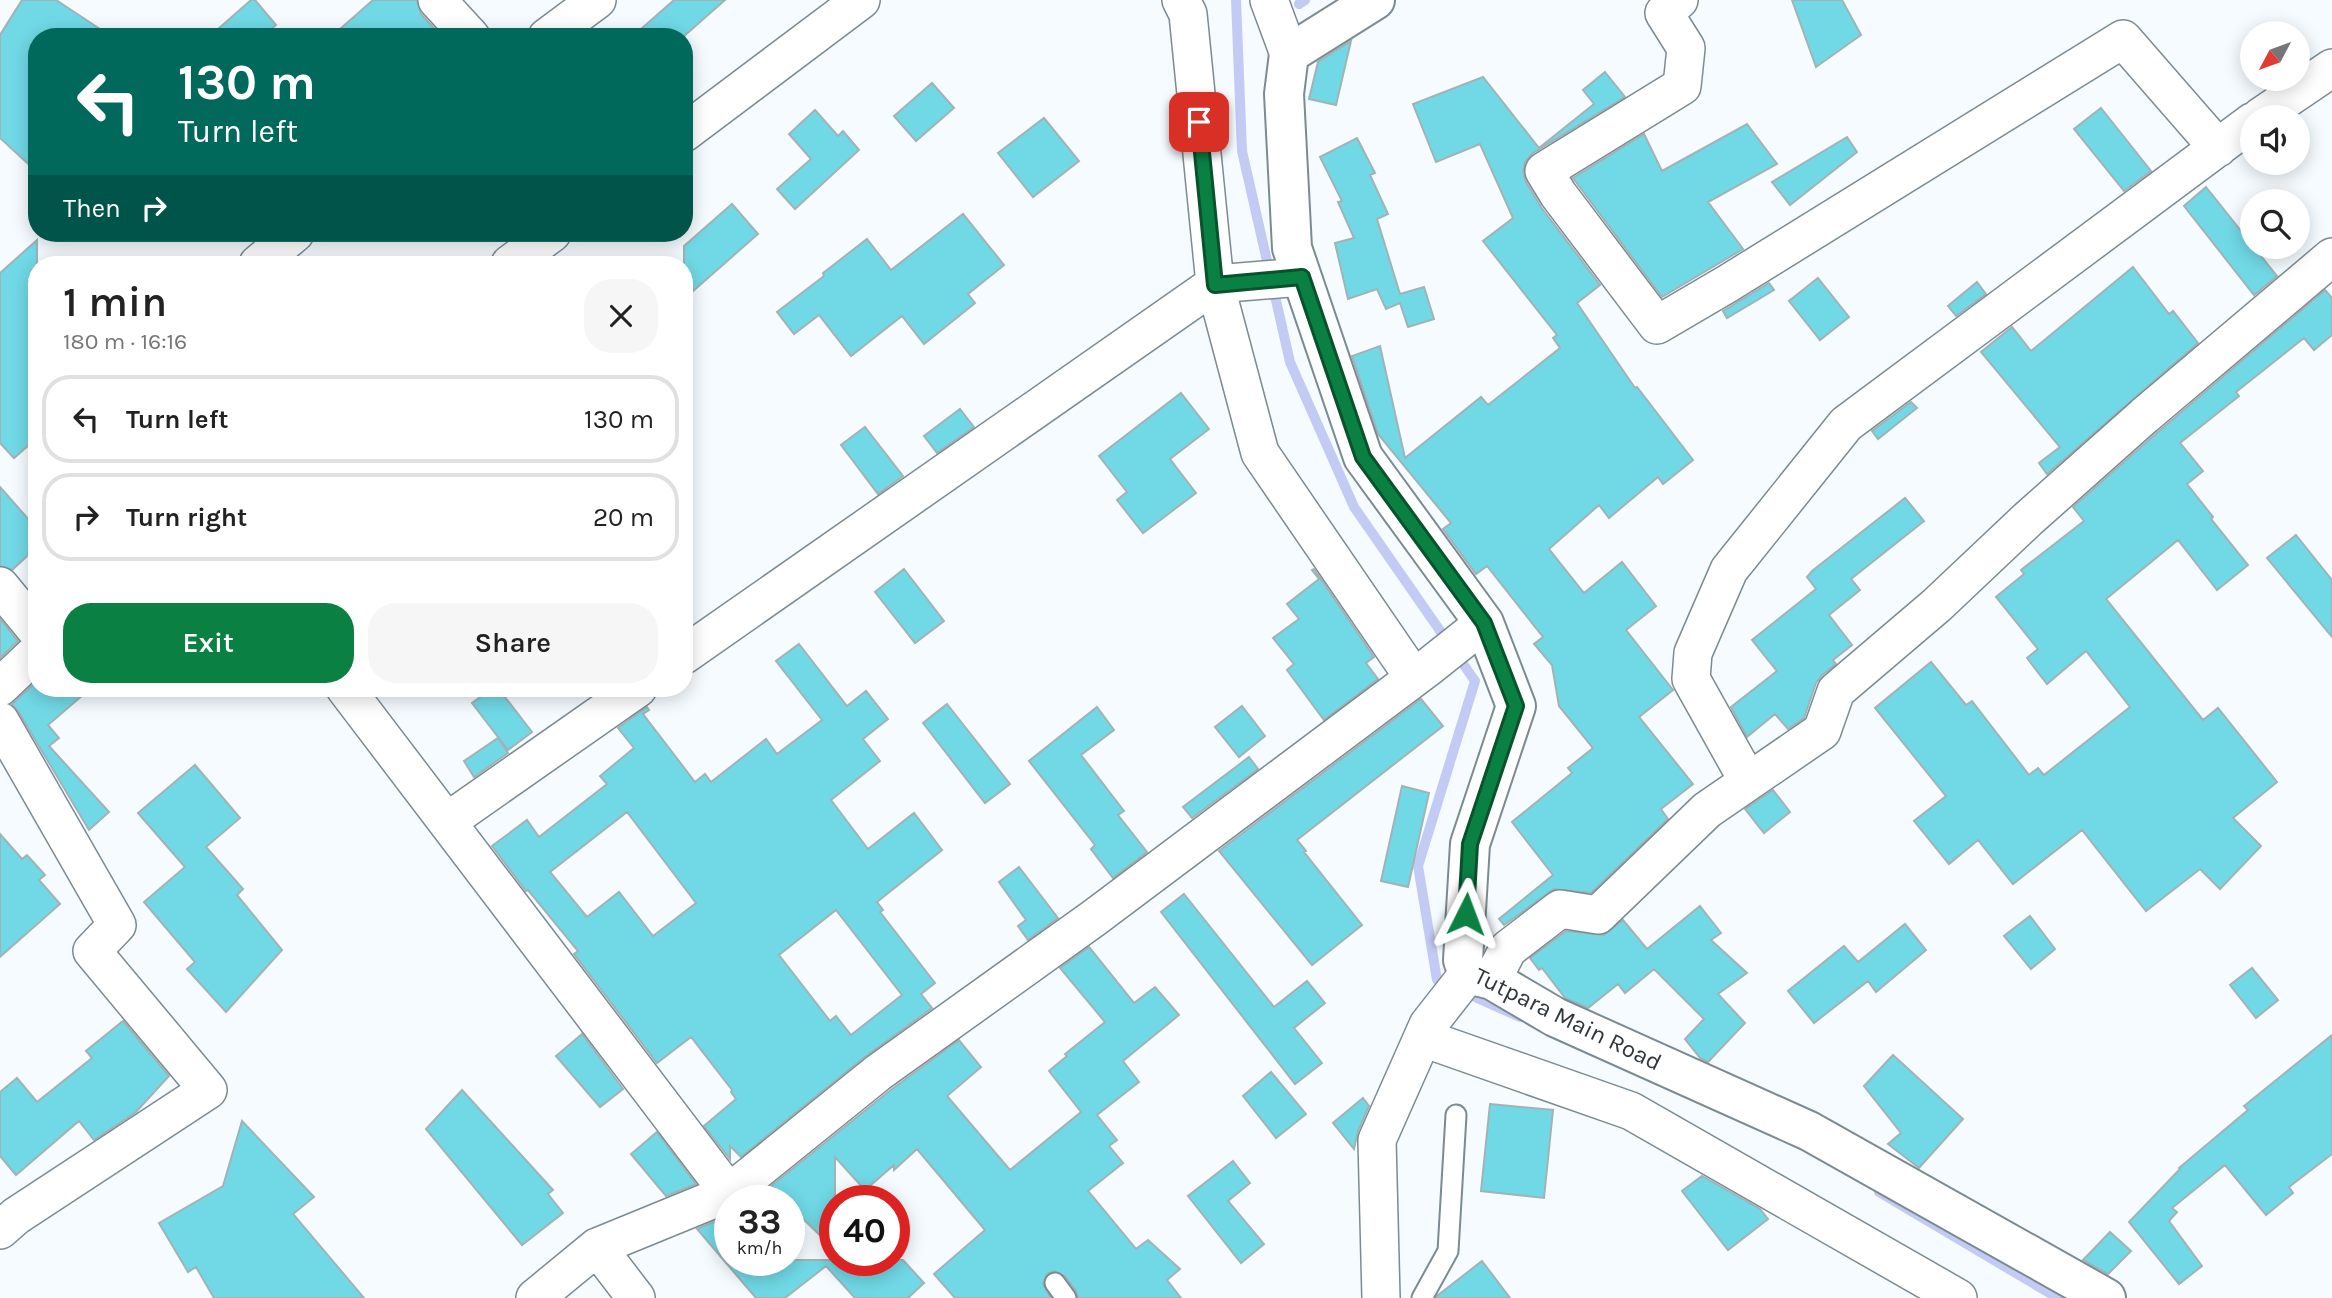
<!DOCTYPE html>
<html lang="en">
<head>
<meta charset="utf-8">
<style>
  body { margin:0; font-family:Karla,sans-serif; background:#f6f6f6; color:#222; height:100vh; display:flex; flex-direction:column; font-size:26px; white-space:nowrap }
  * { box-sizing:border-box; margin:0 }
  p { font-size:23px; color:#767676 }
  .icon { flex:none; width:38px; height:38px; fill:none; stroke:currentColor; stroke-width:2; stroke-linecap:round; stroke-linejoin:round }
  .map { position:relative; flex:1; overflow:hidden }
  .drawer { position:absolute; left:28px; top:256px; width:665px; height:441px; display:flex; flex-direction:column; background:#fff; border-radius:28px; box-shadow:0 4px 18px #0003 }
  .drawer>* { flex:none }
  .banner { position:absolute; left:28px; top:28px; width:665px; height:214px; border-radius:28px; box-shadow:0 4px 18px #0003; background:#00695c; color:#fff; overflow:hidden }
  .needle { width:46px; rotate:229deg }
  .buttons { position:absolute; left:2240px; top:21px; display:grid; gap:14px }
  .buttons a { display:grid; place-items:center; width:70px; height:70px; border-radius:50%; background:#fff; box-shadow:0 4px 18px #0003; font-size:35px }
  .speed { position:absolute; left:714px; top:1185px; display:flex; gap:14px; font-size:35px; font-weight:700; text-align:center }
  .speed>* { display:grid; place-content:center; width:91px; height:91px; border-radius:50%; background:#fff; box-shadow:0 4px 18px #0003; line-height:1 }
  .speed small { font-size:18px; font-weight:400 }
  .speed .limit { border:10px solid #d22; background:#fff; color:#111 }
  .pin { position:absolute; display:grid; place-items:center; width:60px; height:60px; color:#fff; margin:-30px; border-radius:14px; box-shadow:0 4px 10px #0006 }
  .me { position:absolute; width:77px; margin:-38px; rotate:3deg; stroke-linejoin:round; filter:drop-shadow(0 0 5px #0008) }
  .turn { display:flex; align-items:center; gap:24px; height:147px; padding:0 35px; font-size:32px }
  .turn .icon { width:91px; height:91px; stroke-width:2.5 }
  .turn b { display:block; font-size:49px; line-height:60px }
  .then { display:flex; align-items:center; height:66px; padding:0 35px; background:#0003; gap:14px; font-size:26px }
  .round { display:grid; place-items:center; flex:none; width:74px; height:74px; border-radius:28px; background:#f6f6f6 }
  .overview { display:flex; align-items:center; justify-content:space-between; height:119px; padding:0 35px }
  h1 { font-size:42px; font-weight:600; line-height:52px }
  .primary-button { display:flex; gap:14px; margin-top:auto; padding:14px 35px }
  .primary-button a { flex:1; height:80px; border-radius:28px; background:#0b8043; color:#fff; font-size:28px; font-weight:600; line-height:80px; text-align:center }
  .primary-button a+a { background:#f6f6f6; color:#222 }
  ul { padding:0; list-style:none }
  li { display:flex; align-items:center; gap:21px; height:88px; margin:0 14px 10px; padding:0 21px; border:4px solid #e0e0e0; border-radius:28px }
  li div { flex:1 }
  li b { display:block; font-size:26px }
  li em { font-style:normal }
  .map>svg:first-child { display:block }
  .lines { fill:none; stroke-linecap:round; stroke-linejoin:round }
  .stream { stroke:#c3cbf5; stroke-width:10 }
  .building { fill:#71d9e6; stroke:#a0b3b6; stroke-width:2; fill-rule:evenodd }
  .service-casing { stroke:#7b8b93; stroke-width:23 }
  .minor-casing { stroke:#7b8b93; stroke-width:40 }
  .tertiary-casing { stroke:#7b8b93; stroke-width:42 }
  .service { stroke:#fff; stroke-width:19 }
  .minor { stroke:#fff; stroke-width:37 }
  .tertiary { stroke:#fff; stroke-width:38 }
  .route-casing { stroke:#07532c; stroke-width:18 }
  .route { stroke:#0b8043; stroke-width:12 }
  .labels { text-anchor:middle; stroke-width:5; stroke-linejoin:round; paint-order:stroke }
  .street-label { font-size:24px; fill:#30373a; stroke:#fff }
</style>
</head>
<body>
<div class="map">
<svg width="2332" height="1298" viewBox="0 0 2332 1298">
  <rect width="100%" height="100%" fill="#f5fbff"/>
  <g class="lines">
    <path class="stream" d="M 1236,0 L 1242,151 L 1290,362 L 1354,507 L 1475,681 L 1418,866 L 1437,980 L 1520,1017
      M 1299,4 L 1305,0
      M 1879,1192 L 2058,1298"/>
  </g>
  <path class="building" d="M 22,0 L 56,0 L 112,37 L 37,37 L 37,172 L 0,138 L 0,35 Z
    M 251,0 L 255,0 L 276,25 L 262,37 L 209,37 Z
    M 373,0 L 417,0 L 421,14 L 442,37 L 331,37 Z
    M 674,0 L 725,0 L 683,37 L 632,37 Z
    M 1792,0 L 1842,0 L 1861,35 L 1816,67 Z
    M 1351,41 L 1336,105 L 1309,99 L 1318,62 Z
    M 1605,72 L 1625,97 L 1533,153 L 1525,162 L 1523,172 L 1526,182 L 1541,207 L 1600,285 L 1577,303 L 1635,388 L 1637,387 L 1693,460 L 1663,484 L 1658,477 L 1609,518 L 1599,505 L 1549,549 L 1584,593 L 1622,562 L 1656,606 L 1626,630 L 1673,690 L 1639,717 L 1693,784 L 1661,809 L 1668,819 L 1591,893 L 1554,889 L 1504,925 L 1499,919 L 1553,875 L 1512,822 L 1572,773 L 1568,768 L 1593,748 L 1559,706 L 1552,665 L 1534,644 L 1543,637 L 1487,566 L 1476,574 L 1443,529 L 1451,523 L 1378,434 L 1352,356 L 1380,346 L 1405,458 L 1481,397 L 1488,405 L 1560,348 L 1553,338 L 1557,335 L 1483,241 L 1513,218 L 1480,144 L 1436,162 L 1413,104 L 1483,77 L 1539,148 L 1594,104 L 1583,90 Z
    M 932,83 L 954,108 L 916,141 L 894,116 Z
    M 2101,108 L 2151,171 L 2124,191 L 2074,129 Z
    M 815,110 L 838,136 L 843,131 L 859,150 L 795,209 L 777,189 L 811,159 L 789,134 Z
    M 1044,118 L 1079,161 L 1033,197 L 998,153 Z
    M 1747,124 L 1777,164 L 1708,202 L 1743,249 L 1662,297 L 1573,178 L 1644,134 L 1662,171 Z
    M 1847,137 L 1857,152 L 1790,205 L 1772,182 Z
    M 1357,138 L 1375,173 L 1370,175 L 1388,214 L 1377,219 L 1400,294 L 1424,287 L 1434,319 L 1408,327 L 1400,303 L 1386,309 L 1377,289 L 1348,299 L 1335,243 L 1354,238 L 1338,202 L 1342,201 L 1320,157 Z
    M 2206,187 L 2277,276 L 2254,295 L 2184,206 Z
    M 732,204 L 758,234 L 684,299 L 684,246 Z
    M 963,214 L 1004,265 L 968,294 L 975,303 L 924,344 L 902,316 L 851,356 L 819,315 L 794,334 L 777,312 L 824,276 L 823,273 L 867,239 L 891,270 Z
    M 37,240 L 37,438 L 14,458 L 0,443 L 0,273 Z
    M 2133,267 L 2169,314 L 2173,311 L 2198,343 L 2047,474 L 2039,463 L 2060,447 L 1981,352 L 2012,327 L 2031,351 Z
    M 1818,278 L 1849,317 L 1820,340 L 1789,301 Z
    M 1977,282 L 1986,294 L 1956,316 L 1948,306 Z
    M 1769,283 L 1774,290 L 1727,318 L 1723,311 Z
    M 2325,290 L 2332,298 L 2332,335 L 2314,350 L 2304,338 L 2236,392 L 2239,396 L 2180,443 L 2203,471 L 2187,484 L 2213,517 L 2211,519 L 2248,565 L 2217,590 L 2178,540 L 2106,599 L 2203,720 L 2218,708 L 2277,782 L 2233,818 L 2261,846 L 2220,889 L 2200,869 L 2146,911 L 2082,830 L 2013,884 L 1978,840 L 1949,864 L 1914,821 L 1946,796 L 1875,708 L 1931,662 L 1966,705 L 1972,701 L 2029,775 L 2038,768 L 2044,775 L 2130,707 L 2086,651 L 2047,684 L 2027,658 L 2038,649 L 1996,597 L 2024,574 L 2021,570 L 2084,521 L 2073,507 L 2158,432 Z
    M 1181,393 L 1209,429 L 1170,459 L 1196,493 L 1143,533 L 1117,500 L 1127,492 L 1099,456 Z
    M 1911,402 L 1917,408 L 1878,439 L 1872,431 Z
    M 960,409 L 974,427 L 937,453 L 924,436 Z
    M 865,427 L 903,476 L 878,494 L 841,445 Z
    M 0,487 L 37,529 L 37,547 L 12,570 L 0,566 Z
    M 1905,498 L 1924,521 L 1851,579 L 1860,590 L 1829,615 L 1852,645 L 1833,660 L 1836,664 L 1822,675 L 1816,683 L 1804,718 L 1788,729 L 1775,714 L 1747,737 L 1731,707 L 1777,671 L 1752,640 L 1816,589 L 1807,577 L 1812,571 Z
    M 2296,535 L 2332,580 L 2332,637 L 2267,558 Z
    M 904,569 L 944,621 L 915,643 L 875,592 Z
    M 1314,569 L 1374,657 L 1366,663 L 1378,679 L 1324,720 L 1287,670 L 1294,664 L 1273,638 L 1299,619 L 1287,604 L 1319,579 L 1312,570 Z
    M 0,619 L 18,641 L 0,658 Z
    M 799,644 L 847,706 L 866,691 L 888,719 L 863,739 L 880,761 L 831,800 L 868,849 L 914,813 L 942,850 L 877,902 L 883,910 L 880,912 L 935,983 L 921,994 L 932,1008 L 866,1056 L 741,1157 L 730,1146 L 730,1159 L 704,1126 L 736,1099 L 731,1092 L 732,1090 L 691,1037 L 657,1063 L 574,954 L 578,951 L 528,890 L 526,891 L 492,846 L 527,820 L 539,837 L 607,784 L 600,776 L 634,748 L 618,728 L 647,707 L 649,710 L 643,714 L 695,782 L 705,774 L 711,782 L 766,739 L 777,754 L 822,720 L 776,661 ZM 627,812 L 696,903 L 653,936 L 619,892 L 587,917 L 550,872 ZM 836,910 L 902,995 L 851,1035 L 836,1016 L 830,1021 L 779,955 Z
    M 37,681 L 37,688 L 91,688 L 48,725 L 59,738 L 49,746 L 109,812 L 89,830 L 18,711 L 12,704 Z
    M 493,688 L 498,688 L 532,732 L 508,750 L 472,703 Z
    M 1421,699 L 1443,726 L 1297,840 L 1306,851 L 1304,852 L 1362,925 L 1312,965 L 1219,851 Z
    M 947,704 L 1010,784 L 985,803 L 923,723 Z
    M 1242,706 L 1265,736 L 1239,757 L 1215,727 Z
    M 1097,707 L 1114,730 L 1081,755 L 1124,811 L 1118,815 L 1147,852 L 1113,878 L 1091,849 L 1095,845 L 1029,761 Z
    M 498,738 L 508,753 L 474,777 L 464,761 Z
    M 1249,757 L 1258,769 L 1192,818 L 1183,807 Z
    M 195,765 L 240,818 L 206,847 L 243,889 L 237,895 L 282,950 L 226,1012 L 187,969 L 195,962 L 144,902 L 185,867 L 138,813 Z
    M 1402,786 L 1429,793 L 1408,887 L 1381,881 Z
    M 1773,790 L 1790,812 L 1764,833 L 1745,809 Z
    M 0,834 L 22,859 L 27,855 L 45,875 L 39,880 L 60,904 L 0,957 Z
    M 1019,867 L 1058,918 L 1028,940 L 1018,926 L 1026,920 L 999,882 Z
    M 1184,894 L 1274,1007 L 1307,981 L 1325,1003 L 1294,1028 L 1322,1063 L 1295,1084 L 1161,912 Z
    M 1700,906 L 1721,933 L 1711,940 L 1747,973 L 1718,994 L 1745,1023 L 1708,1062 L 1700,1058 L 1685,1039 L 1704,1019 L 1654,969 L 1625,993 L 1618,984 L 1588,1008 L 1565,998 L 1542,968 L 1539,970 L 1530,958 L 1566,931 L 1604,935 L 1623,920 L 1647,949 Z
    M 2030,916 L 2055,949 L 2031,969 L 2004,936 Z
    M 1905,924 L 1926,950 L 1876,992 L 1868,981 L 1814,1023 L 1788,991 L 1844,946 L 1858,962 Z
    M 1089,947 L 1134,1003 L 1155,987 L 1179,1015 L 1123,1061 L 1139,1082 L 1097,1115 L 1117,1140 L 1109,1146 L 1123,1163 L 1088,1191 L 1136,1249 L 1148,1240 L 1180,1269 L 1167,1280 L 1181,1298 L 1078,1298 L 1076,1291 L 1065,1276 L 1054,1271 L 1047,1274 L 1043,1284 L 1051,1298 L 955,1298 L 934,1274 L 985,1230 L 917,1149 L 894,1170 L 894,1165 L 865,1190 L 835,1157 L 835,1250 L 789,1205 L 789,1200 L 785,1200 L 771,1186 L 892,1089 L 959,1040 L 981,1067 L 947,1096 L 1010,1170 L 1081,1112 L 1049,1071 L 1067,1056 L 1065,1054 L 1105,1022 L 1060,968 Z
    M 2252,968 L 2278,1000 L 2256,1018 L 2230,985 Z
    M 123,1021 L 169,1076 L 136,1112 L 94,1140 L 79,1121 L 16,1175 L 0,1156 L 0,1092 L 17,1078 L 37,1102 L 92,1058 L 86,1051 Z
    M 582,1034 L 623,1089 L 600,1107 L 556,1056 Z
    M 2332,1035 L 2332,1154 L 2289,1187 L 2293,1193 L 2266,1215 L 2225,1165 L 2172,1208 L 2177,1212 L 2169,1221 L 2202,1266 L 2179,1284 L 2129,1222 L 2180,1169 L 2179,1168 L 2248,1110 L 2244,1106 Z
    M 1893,1055 L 1963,1119 L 1919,1168 L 1888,1144 L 1901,1133 L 1864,1086 Z
    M 1271,1072 L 1306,1114 L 1276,1138 L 1243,1096 Z
    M 462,1090 L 553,1190 L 548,1194 L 563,1213 L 522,1245 L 426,1129 Z
    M 1363,1098 L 1369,1106 L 1358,1131 L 1354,1149 L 1333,1123 Z
    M 1490,1104 L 1553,1110 L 1544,1198 L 1481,1191 Z
    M 242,1121 L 314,1197 L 293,1214 L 364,1298 L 214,1298 L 196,1267 L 188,1272 L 159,1223 L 223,1186 Z
    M 657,1132 L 696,1184 L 666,1196 L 631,1154 Z
    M 1233,1161 L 1250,1183 L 1228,1201 L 1264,1244 L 1241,1263 L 1188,1196 Z
    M 1702,1176 L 1760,1209 L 1768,1219 L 1728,1250 L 1682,1191 Z
    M 730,1215 L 730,1260 L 903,1260 L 924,1283 L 908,1298 L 855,1298 L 826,1266 L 785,1298 L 756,1298 L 697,1229 Z
    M 2110,1232 L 2131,1251 L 2108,1274 L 2083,1260 Z
    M 1482,1261 L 1510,1298 L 1436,1298 L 1437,1296 Z"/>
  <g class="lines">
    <defs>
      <path id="service" d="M 1055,1283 L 1066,1298
        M 1422,1298 L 1448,1251 L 1456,1115"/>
      <path id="minor" d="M 437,0 L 471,37
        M 1181,0 L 1188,14 L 1215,284 L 1260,453 L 1414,678
        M 1269,0 L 1289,54
        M 1679,0 L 1664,13 L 1686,48 L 1682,86 L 1544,171 L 1558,194 L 1657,325 L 1727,284 L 2123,39 L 2218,148
        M 547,37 L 597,0
        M 2260,117 L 2332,68
        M 684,133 L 861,0
        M 258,264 L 295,233
        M 510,264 L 552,233
        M 0,586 L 37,631
        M 684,655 L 1215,284 L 1302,277
        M 0,687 L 37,652
        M 345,688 L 729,1193
        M 0,721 L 117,925 L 92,951 L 208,1090 L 16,1216 L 0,1230
        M 1748,781 L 1691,679 L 1693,653 L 1729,570 L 1846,424 L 2252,122
        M 448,821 L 638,688
        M 1492,980 L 1508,949 L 1560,909 L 1598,915 L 1707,810 L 1822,731 L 1836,691 L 1937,605 L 2028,519 L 2144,416 L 2332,257
        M 1423,1038 L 1631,1111 L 1958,1298
        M 597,1247 L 636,1298
        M 535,1298 L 597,1247 L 729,1193 L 879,1072 L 1094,918 L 1426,669 L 1484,623
        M 1381,1298 L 1377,1140 L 1428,1025 L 1468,974"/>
      <path id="tertiary" d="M 1375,0 L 1289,54 L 1284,94 L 1292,248 L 1363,457 L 1484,623 L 1516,706 L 1470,844 L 1463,960 L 1468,974 L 1492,980 L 1555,1017 L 1809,1131 L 2106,1298"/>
    </defs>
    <use href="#service" class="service-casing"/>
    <use href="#minor" class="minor-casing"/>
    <use href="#tertiary" class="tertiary-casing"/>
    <use href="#service" class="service"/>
    <use href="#minor" class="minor"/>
    <use href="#tertiary" class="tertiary"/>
  </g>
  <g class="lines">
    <defs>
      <path id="route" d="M 1199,122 L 1215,285 L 1302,277 L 1363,457 L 1484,623 L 1516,706 L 1470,844 L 1466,914"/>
    </defs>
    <use href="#route" class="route-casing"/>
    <use href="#route" class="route"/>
  </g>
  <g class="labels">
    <g class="street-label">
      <text transform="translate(1568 1019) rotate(26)" y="8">Tutpara Main Road</text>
    </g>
  </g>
</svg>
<div class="buttons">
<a><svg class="needle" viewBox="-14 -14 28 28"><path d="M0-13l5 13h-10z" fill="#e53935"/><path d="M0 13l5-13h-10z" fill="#767676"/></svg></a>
<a><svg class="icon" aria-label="sound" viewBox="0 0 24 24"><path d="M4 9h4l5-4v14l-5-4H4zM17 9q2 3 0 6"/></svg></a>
<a><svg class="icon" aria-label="search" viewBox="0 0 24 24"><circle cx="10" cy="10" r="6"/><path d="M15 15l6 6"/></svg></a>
</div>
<div class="speed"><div>33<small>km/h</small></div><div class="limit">40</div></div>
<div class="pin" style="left:1199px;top:122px;background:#d93025"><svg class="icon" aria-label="arrive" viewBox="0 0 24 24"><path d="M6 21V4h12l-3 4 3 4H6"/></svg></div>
<svg class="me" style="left:1466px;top:914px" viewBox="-20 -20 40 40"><path d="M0-17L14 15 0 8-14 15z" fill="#0b8043" stroke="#fff" stroke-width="4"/></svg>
<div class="banner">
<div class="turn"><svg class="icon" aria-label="left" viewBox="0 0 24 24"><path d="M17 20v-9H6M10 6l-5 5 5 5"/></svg><div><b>130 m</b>Turn left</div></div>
<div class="then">Then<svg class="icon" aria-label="right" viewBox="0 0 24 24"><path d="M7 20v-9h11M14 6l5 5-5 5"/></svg></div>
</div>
<section class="drawer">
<div class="overview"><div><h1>1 min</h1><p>180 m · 16:16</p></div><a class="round"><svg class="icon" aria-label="close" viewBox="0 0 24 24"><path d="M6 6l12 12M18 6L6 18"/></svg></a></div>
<ul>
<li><svg class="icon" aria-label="left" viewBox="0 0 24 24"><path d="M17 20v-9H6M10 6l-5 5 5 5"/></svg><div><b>Turn left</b></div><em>130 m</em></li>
<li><svg class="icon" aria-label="right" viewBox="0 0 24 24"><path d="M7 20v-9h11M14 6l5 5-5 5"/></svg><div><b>Turn right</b></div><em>20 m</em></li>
</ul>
<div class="primary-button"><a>Exit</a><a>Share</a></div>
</section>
</div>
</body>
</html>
